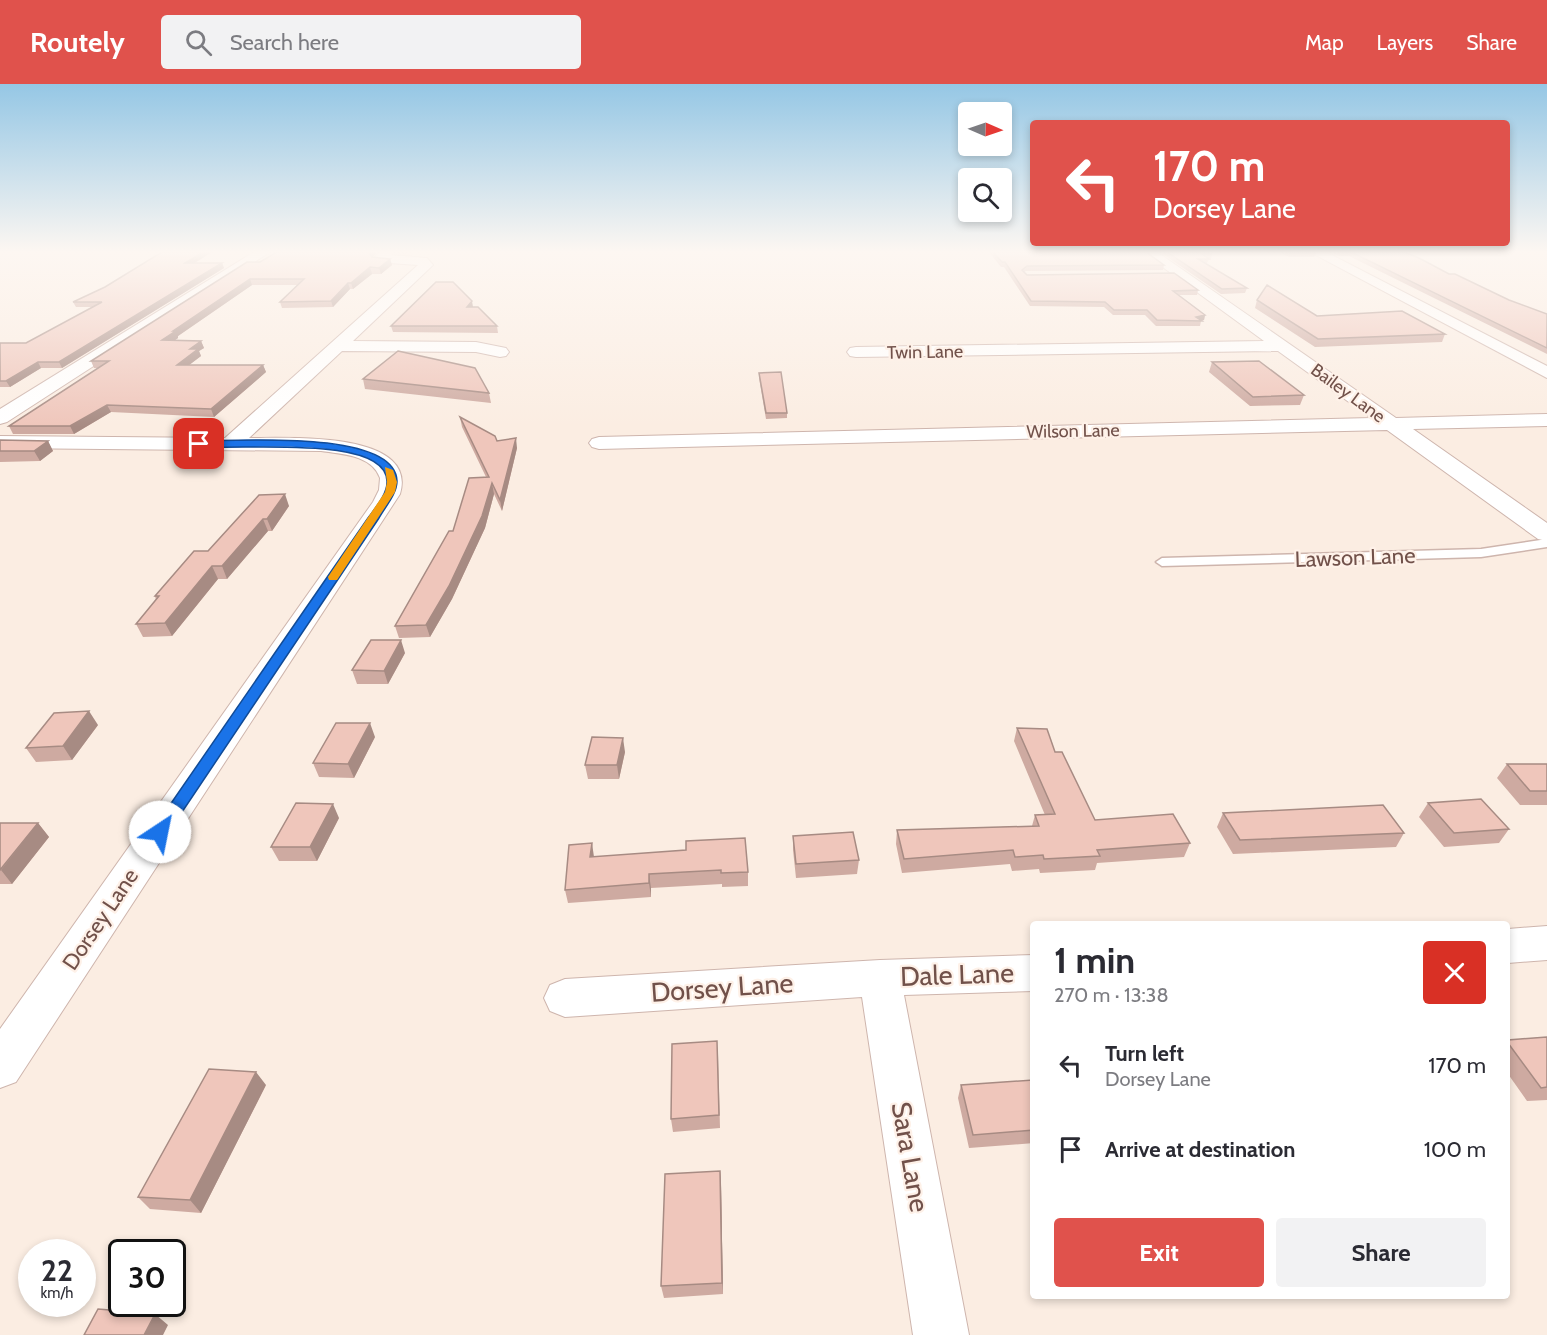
<!DOCTYPE html>
<html lang="en">
<head>
<meta charset="utf-8">
<style>
  body { margin:0; font-family:Cabin,sans-serif; background:#f2f2f3; color:#2b2b33; height:100vh; display:flex; flex-direction:column; font-size:22px; white-space:nowrap }
  * { box-sizing:border-box; margin:0 }
  p { font-size:20px; color:#7c7c81 }
  .icon { flex:none; width:33px; height:33px; fill:none; stroke:currentColor; stroke-width:2; stroke-linecap:round; stroke-linejoin:round }
  .map { position:relative; flex:1; overflow:hidden }
  .panel { position:absolute; left:1030px; top:837px; width:480px; height:378px; display:flex; flex-direction:column; background:#fff; border-radius:6px; box-shadow:0 3px 9px #0003 }
  .panel>* { flex:none }
  .hud { position:absolute; left:1030px; top:36px; width:480px; height:126px; border-radius:6px; box-shadow:0 3px 9px #0003; background:#e0524c; color:#fff; overflow:hidden }
  .needle { width:39px; rotate:92deg }
  .controls { position:absolute; left:958px; top:18px; display:grid; gap:12px }
  .controls a { display:grid; place-items:center; width:54px; height:54px; border-radius:6px; background:#fff; box-shadow:0 3px 9px #0003; font-size:30px }
  .speed { position:absolute; left:18px; top:1155px; display:flex; gap:12px; font-size:30px; font-weight:700; text-align:center }
  .speed>* { display:grid; place-content:center; width:78px; height:78px; border-radius:50%; background:#fff; box-shadow:0 3px 9px #0003; line-height:1 }
  .speed small { font-size:15px; font-weight:400 }
  .speed .limit { border:3px solid #111; border-radius:9px; background:#fff; color:#111 }
  .pin { position:absolute; display:grid; place-items:center; width:51px; height:51px; color:#fff; margin:-26px; border-radius:12px; box-shadow:0 3px 9px #0006 }
  .me { position:absolute; width:66px; margin:-33px; rotate:34deg; stroke-linejoin:round; filter:drop-shadow(0 0 4px #0008) }
  .turn { display:flex; align-items:center; gap:21px; height:126px; padding:0 24px; font-size:27px }
  .turn .icon { width:78px; height:78px; stroke-width:2.5 }
  .turn b { display:block; font-size:42px; line-height:51px }
  .round { display:grid; place-items:center; flex:none; width:63px; height:63px; border-radius:6px; background:#f2f2f3 }
  .head { display:flex; align-items:center; justify-content:space-between; height:102px; padding:0 24px }
  h1 { font-size:36px; font-weight:700; line-height:45px }
  .primary-button { display:flex; gap:12px; margin-top:auto; padding:12px 24px }
  .primary-button a { flex:1; height:69px; border-radius:6px; background:#e0524c; color:#fff; font-size:24px; font-weight:700; line-height:69px; text-align:center }
  .primary-button a+a { background:#f2f2f3; color:#2b2b33 }
  ul { padding:0; list-style:none }
  li { display:flex; align-items:center; gap:18px; height:84px; padding:0 24px }
  li div { flex:1 }
  li b { display:block; font-size:22px }
  li em { font-style:normal }
  header { display:flex; align-items:center; gap:36px; box-sizing:border-box; height:84px; padding:0 30px; background:#e0524c; color:#fff }
  header strong { font-size:28px }
  nav { display:flex; gap:33px; margin-inline-start:auto; font-size:21px }
  .search { width:420px; height:54px; background:#f2f2f3; display:flex; align-items:center; gap:15px; box-sizing:border-box; padding:0 21px; border-radius:6px; color:#7c7c81; font-size:22px }
  .map>svg:first-child { display:block }
  .lines { fill:none; stroke-linecap:round; stroke-linejoin:round }
  .service-casing { stroke:#ceb5ad; stroke-width:3 }
  .minor-casing { stroke:#ceb5ad; stroke-width:2 }
  .service { fill:#fff; fill-rule:evenodd }
  .minor { fill:#fff; fill-rule:evenodd }
  .wall { fill:#ceaaa1 }
  .shaded-wall { fill:#a78b83 }
  .building { fill:#efc6bb; stroke:#a78b83; stroke-width:1.5 }
  .route { fill:#1a73e8; stroke:#114b97; stroke-width:1.5 }
  .slow { fill:#f59e0b }
  .labels { text-anchor:middle; stroke-width:4.5; stroke-linejoin:round; paint-order:stroke }
  .far-street-label { font-size:18px; fill:#71514a; stroke:#fef1e8 }
  .street-label { font-size:22px; fill:#71514a; stroke:#fef1e8 }
  .near-street-label { font-size:27px; fill:#71514a; stroke:#fef1e8 }
</style>
</head>
<body>
<header>
<strong>Routely</strong>
<div class="search"><svg class="icon" aria-label="search" viewBox="0 0 24 24"><circle cx="10" cy="10" r="6"/><path d="M15 15l6 6"/></svg>Search here</div>
<nav><a>Map</a><a>Layers</a><a>Share</a></nav>
</header>
<div class="map">
<svg width="1547" height="1251" viewBox="0 0 1547 1251">
  <rect width="100%" height="100%" fill="#fbede2"/>
  <g class="lines">
    <defs>
      <path id="service" d="M 1547,455 L 1547,463 L 1481,473 L 1162,482 L 1156,478 L 1162,474 L 1481,465 Z"/>
      <path id="minor" d="M 254,168 L 270,168 L 7,338 L 0,340 L 0,325 Z
        M 380,168 L 393,168 L 391,171 L 427,174 L 433,181 L 353,257 L 476,258 L 506,264 L 509,268 L 506,272 L 500,273 L 476,268 L 342,267 L 249,354 C 285,354 419,346 400,410 L 16,998 L 0,1004 L 0,945 L 373,418 L 379,406 L 380,394 C 372,371 342,370 321,367 L 0,364 L 0,352 L 225,354 L 418,181 L 375,178 L 373,175 Z
        M 1142,168 L 1157,168 L 1396,334 L 1547,330 L 1547,342 L 1413,345 L 1547,439 L 1547,457 L 1538,455 L 1387,346 L 599,365 L 592,363 L 589,359 L 592,355 L 599,353 L 1371,334 L 1278,267 L 856,273 L 850,272 L 847,268 L 850,264 L 856,263 L 1264,257 Z
        M 1310,168 L 1326,168 L 1547,282 L 1547,294 Z
        M 1547,842 L 1547,876 L 1508,879 L 1508,845 Z
        M 1034,871 L 1034,907 L 904,911 L 969,1251 L 913,1251 L 862,913 L 565,933 L 550,927 L 544,914 L 550,901 L 565,895 L 880,876 Z"/>
    </defs>
    <use href="#service" class="service-casing"/>
    <use href="#minor" class="minor-casing"/>
    <use href="#service" class="service"/>
    <use href="#minor" class="minor"/>
  </g>
  <path class="wall" d="M 162,168 L 212,168 L 194,179 L 222,179 L 224,184 L 62,284 L 41,284 L 10,303 L 0,303 L 0,259 L 26,259 L 93,223 L 76,223 L 73,218 L 105,203 Z
    M 377,168 L 372,173 L 390,175 L 392,181 L 381,190 L 372,190 L 353,205 L 350,205 L 333,223 L 282,224 L 280,218 L 297,201 L 252,201 L 178,252 L 178,254 L 175,256 L 201,257 L 204,264 L 199,267 L 201,272 L 189,281 L 263,281 L 266,288 L 214,333 L 111,328 L 74,350 L 13,350 L 9,342 L 98,284 L 94,284 L 91,277 L 260,178 Z
    M 394,168 L 409,168 L 406,170 L 395,169 Z
    M 989,168 L 1146,168 L 1164,181 L 1163,186 L 1026,187 L 1024,188 L 1027,191 L 1198,206 L 1197,211 L 1179,211 L 1205,231 L 1204,236 L 1201,237 L 1200,242 L 1156,242 L 1145,231 L 1113,231 L 1104,223 L 1030,222 L 1004,183 L 1001,183 Z
    M 1160,168 L 1208,168 L 1212,170 L 1211,175 L 1209,175 L 1207,179 L 1205,179 L 1247,204 L 1245,209 L 1221,210 Z
    M 1279,168 L 1314,168 L 1315,169 L 1314,173 L 1289,173 Z
    M 1330,168 L 1404,168 L 1449,190 L 1509,216 L 1547,230 L 1547,270 L 1349,172 L 1339,172 Z
    M 1257,216 L 1317,232 L 1445,250 L 1442,258 L 1315,263 L 1255,224 Z
    M 473,223 L 497,242 L 498,249 L 393,248 L 391,242 Z
    M 1212,278 L 1304,311 L 1300,321 L 1250,322 L 1209,288 Z
    M 759,289 L 787,329 L 787,334 L 766,335 L 759,294 Z
    M 363,295 L 489,309 L 491,319 L 365,305 Z
    M 460,333 L 497,357 L 517,364 L 502,427 L 494,410 L 485,444 L 452,515 L 430,553 L 399,554 L 395,542 L 486,393 L 462,343 Z
    M 0,356 L 48,357 L 53,367 L 40,377 L 0,378 Z
    M 259,411 L 289,422 L 272,447 L 268,447 L 227,495 L 218,495 L 172,552 L 143,553 L 136,540 L 156,516 L 155,512 L 208,467 Z
    M 405,569 L 388,600 L 357,600 L 352,586 Z
    M 98,641 L 72,676 L 36,678 L 26,664 Z
    M 1017,644 L 1055,668 L 1095,736 L 1190,759 L 1184,773 L 1097,779 L 1095,786 L 1040,789 L 1039,785 L 1012,787 L 1010,780 L 902,789 L 896,760 L 897,746 L 1032,742 L 1035,731 L 1045,731 L 1014,657 Z
    M 375,653 L 354,694 L 319,693 L 313,679 Z
    M 625,668 L 619,695 L 588,695 L 585,681 Z
    M 1507,680 L 1547,680 L 1547,721 L 1520,721 L 1497,694 Z
    M 1428,719 L 1509,745 L 1499,759 L 1444,763 L 1419,733 Z
    M 1223,729 L 1404,749 L 1396,763 L 1233,770 L 1217,743 Z
    M 339,734 L 317,777 L 279,777 L 271,763 Z
    M 0,739 L 38,739 L 49,753 L 12,800 L 0,800 Z
    M 793,752 L 859,776 L 857,790 L 796,794 L 793,766 Z
    M 594,772 L 748,788 L 748,802 L 722,803 L 722,800 L 651,804 L 651,813 L 568,819 L 565,806 Z
    M 1547,953 L 1547,1016 L 1527,1017 L 1508,990 L 1508,956 Z
    M 718,970 L 720,1044 L 673,1048 L 671,1035 Z
    M 1034,997 L 1034,1059 L 969,1064 L 958,1014 L 961,1001 Z
    M 266,1001 L 201,1129 L 150,1125 L 138,1113 Z
    M 720,1087 L 721,1099 L 723,1210 L 664,1214 L 661,1202 Z"/>
  <path class="shaded-wall" d="M 203,168 L 212,168 L 187,184 L 185,179 Z
    M 370,168 L 377,168 L 371,175 L 369,169 Z
    M 390,175 L 392,181 L 381,190 L 379,184 Z
    M 222,179 L 224,184 L 62,284 L 59,278 Z
    M 370,183 L 372,190 L 353,205 L 351,199 Z
    M 250,195 L 252,201 L 178,252 L 178,254 L 165,263 L 162,256 L 173,247 Z
    M 348,199 L 350,205 L 333,223 L 331,217 Z
    M 472,217 L 473,223 L 467,223 Z
    M 1205,231 L 1204,236 L 1199,237 L 1196,233 Z
    M 201,257 L 204,264 L 199,267 L 201,272 L 180,288 L 177,281 L 190,265 Z
    M 38,278 L 41,284 L 10,303 L 6,297 Z
    M 263,281 L 266,288 L 214,333 L 211,325 Z
    M 107,321 L 111,328 L 74,350 L 70,342 Z
    M 516,354 L 517,364 L 502,427 L 500,416 Z
    M 48,357 L 53,367 L 40,377 L 34,367 Z
    M 492,399 L 494,410 L 485,444 L 452,515 L 430,553 L 426,541 Z
    M 285,410 L 289,422 L 272,447 L 267,435 Z
    M 263,435 L 268,447 L 227,495 L 222,482 Z
    M 212,482 L 218,495 L 172,552 L 165,539 Z
    M 401,556 L 405,569 L 388,600 L 384,587 Z
    M 89,627 L 98,641 L 72,676 L 63,662 Z
    M 370,639 L 375,653 L 354,694 L 348,680 Z
    M 623,654 L 625,668 L 619,695 L 617,681 Z
    M 333,720 L 339,734 L 317,777 L 310,763 Z
    M 38,739 L 49,753 L 12,800 L 1,786 Z
    M 592,759 L 594,773 L 590,773 Z
    M 649,790 L 651,804 L 651,813 L 649,799 Z
    M 256,988 L 266,1001 L 201,1129 L 190,1116 Z
    M 720,1087 L 721,1099 L 723,1210 L 722,1199 Z
    M 155,1230 L 168,1241 L 163,1251 L 144,1251 Z"/>
  <path class="building" d="M 162,168 L 203,168 L 185,179 L 222,179 L 59,278 L 38,278 L 6,297 L 0,297 L 0,259 L 26,259 L 102,218 L 73,218 L 105,203 Z
    M 277,168 L 370,168 L 369,169 L 372,173 L 390,175 L 379,184 L 370,183 L 351,199 L 348,199 L 331,217 L 280,218 L 304,195 L 250,195 L 173,247 L 176,247 L 162,256 L 201,257 L 190,265 L 198,265 L 177,281 L 263,281 L 211,325 L 107,321 L 70,342 L 9,342 L 109,277 L 91,277 L 247,178 L 260,178 Z
    M 993,168 L 1146,168 L 1164,181 L 1027,182 L 1022,186 L 1027,191 L 1174,189 L 1198,206 L 1173,207 L 1205,231 L 1196,233 L 1202,237 L 1157,236 L 1147,226 L 1114,226 L 1105,218 L 1031,217 L 1005,178 L 1002,178 Z
    M 1167,168 L 1208,168 L 1212,170 L 1202,170 L 1209,175 L 1198,175 L 1247,204 L 1222,205 Z
    M 1288,168 L 1314,168 L 1315,169 L 1291,169 Z
    M 1340,168 L 1404,168 L 1419,174 L 1449,190 L 1455,190 L 1509,216 L 1547,230 L 1547,264 L 1351,168 Z
    M 436,198 L 453,198 L 472,217 L 467,223 L 478,223 L 497,242 L 391,242 Z
    M 1267,201 L 1317,232 L 1402,227 L 1445,250 L 1318,255 L 1257,216 Z
    M 398,267 L 475,284 L 489,309 L 363,295 Z
    M 1259,277 L 1304,311 L 1253,313 L 1212,278 Z
    M 781,288 L 787,329 L 766,329 L 759,289 Z
    M 460,333 L 495,352 L 497,357 L 516,354 L 500,416 L 492,399 L 482,432 L 449,502 L 426,541 L 395,542 L 449,447 L 453,447 L 469,394 L 489,393 Z
    M 0,356 L 48,357 L 34,367 L 0,367 Z
    M 285,410 L 267,435 L 263,435 L 222,482 L 212,482 L 165,539 L 136,540 L 159,512 L 155,512 L 194,467 L 208,467 L 259,411 Z
    M 371,556 L 401,556 L 384,587 L 352,586 Z
    M 89,627 L 63,662 L 26,664 L 54,629 Z
    M 336,639 L 370,639 L 348,680 L 313,679 Z
    M 1017,644 L 1047,645 L 1055,668 L 1062,668 L 1095,736 L 1173,730 L 1190,759 L 1097,766 L 1100,772 L 1044,775 L 1043,771 L 1015,773 L 1013,766 L 904,775 L 897,746 L 1039,742 L 1035,731 L 1055,730 Z
    M 592,653 L 623,654 L 617,681 L 585,681 Z
    M 1507,680 L 1547,680 L 1547,707 L 1530,707 Z
    M 1481,715 L 1509,745 L 1454,749 L 1428,719 Z
    M 296,719 L 333,720 L 310,763 L 271,763 Z
    M 1383,721 L 1404,749 L 1240,756 L 1223,729 Z
    M 0,739 L 38,739 L 0,786 Z
    M 853,748 L 859,776 L 796,780 L 793,752 Z
    M 745,754 L 748,788 L 721,789 L 721,786 L 649,790 L 649,799 L 565,806 L 569,761 L 592,759 L 590,773 L 686,766 L 686,757 Z
    M 1547,953 L 1547,1003 L 1541,1004 L 1508,959 L 1508,956 Z
    M 717,957 L 719,1031 L 671,1035 L 672,960 Z
    M 209,985 L 256,988 L 190,1116 L 138,1113 Z
    M 1033,996 L 1034,1046 L 973,1051 L 961,1001 Z
    M 720,1087 L 722,1199 L 661,1202 L 665,1090 Z
    M 98,1225 L 155,1230 L 144,1251 L 84,1251 Z"/>
  <linearGradient id="sky" x2="0" y2="1"><stop stop-color="#95c7e5"/><stop offset="0.49" stop-color="#fdf7f2"/><stop offset="1" stop-color="#fdf7f2" stop-opacity="0"/></linearGradient>
  <rect width="1547" height="343" fill="url(#sky)"/>
  <path class="route" d="M 199,357 C 235,357 395,345 397,397 C 397,410 385,423 379,434 L 166,752 L 154,752 L 152,748 L 154,744 L 368,434 C 375,424 387,411 387,398 C 388,348 228,368 195,362 L 194,360 Z"/>
  <path class="slow" d="M 385,383 L 393,386 L 397,398 L 395,408 L 337,496 L 329,496 L 328,493 L 385,408 L 387,398 Z"/>
  <g class="labels">
    <g class="far-street-label">
      <text transform="translate(925 268) rotate(-1)" y="6">Twin Lane</text>
      <text transform="translate(1348 309) rotate(36)" y="6">Bailey Lane</text>
      <text transform="translate(1073 347) rotate(-1)" y="6">Wilson Lane</text>
    </g>
    <g class="street-label">
      <text transform="translate(1355 473) rotate(-2)" y="8">Lawson Lane</text>
      <text transform="translate(100 835) rotate(-56)" y="8">Dorsey Lane</text>
    </g>
    <g class="near-street-label">
      <text transform="translate(957 891) rotate(-2)" y="9">Dale Lane</text>
      <text transform="translate(722 904) rotate(-4)" y="9">Dorsey Lane</text>
      <text transform="translate(910 1073) rotate(80)" y="9">Sara Lane</text>
    </g>
  </g>
</svg>
<div class="controls">
<a><svg class="needle" viewBox="-14 -14 28 28"><path d="M0-13l5 13h-10z" fill="#e53935"/><path d="M0 13l5-13h-10z" fill="#7c7c81"/></svg></a>
<a><svg class="icon" aria-label="search" viewBox="0 0 24 24"><circle cx="10" cy="10" r="6"/><path d="M15 15l6 6"/></svg></a>
</div>
<div class="speed"><div>22<small>km/h</small></div><div class="limit">30</div></div>
<div class="pin" style="left:199px;top:360px;background:#d93025"><svg class="icon" aria-label="arrive" viewBox="0 0 24 24"><path d="M6 21V4h12l-3 4 3 4H6"/></svg></div>
<svg class="me" style="left:160px;top:748px" viewBox="-20 -20 40 40"><circle r="19" fill="#fff"/><path d="M0-13L10 11 0 6-10 11z" fill="#1a73e8"/></svg>
<div class="hud">
<div class="turn"><svg class="icon" aria-label="left" viewBox="0 0 24 24"><path d="M17 20v-9H6M10 6l-5 5 5 5"/></svg><div><b>170 m</b>Dorsey Lane</div></div>
</div>
<section class="panel">
<div class="head"><div><h1>1 min</h1><p>270 m · 13:38</p></div><a class="round" style="background:#d93025;color:#fff"><svg class="icon" aria-label="close" viewBox="0 0 24 24"><path d="M6 6l12 12M18 6L6 18"/></svg></a></div>
<ul>
<li><svg class="icon" aria-label="left" viewBox="0 0 24 24"><path d="M17 20v-9H6M10 6l-5 5 5 5"/></svg><div><b>Turn left</b><p>Dorsey Lane</p></div><em>170 m</em></li>
<li><svg class="icon" aria-label="arrive" viewBox="0 0 24 24"><path d="M6 21V4h12l-3 4 3 4H6"/></svg><div><b>Arrive at destination</b></div><em>100 m</em></li>
</ul>
<div class="primary-button"><a>Exit</a><a>Share</a></div>
</section>
</div>
</body>
</html>
